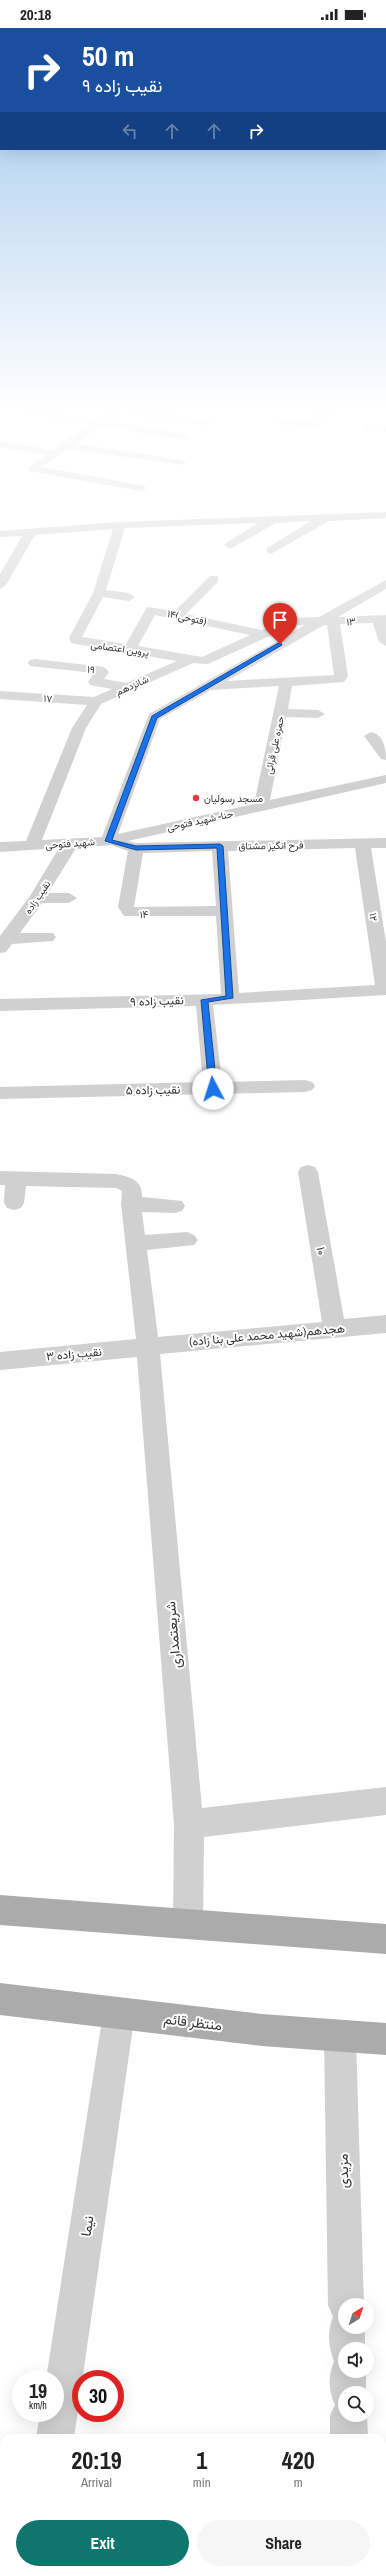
<!DOCTYPE html>
<html lang="en">
<head>
<meta charset="utf-8">
<style>
  body { margin:0; font-family:"Archivo Narrow",Vazirmatn,sans-serif; background:#f6f6f6; color:#222; height:100vh; display:flex; flex-direction:column; font-size:15px; white-space:nowrap }
  * { box-sizing:border-box; margin:0 }
  p { font-size:13px; color:#767676 }
  .icon { flex:none; width:22px; height:22px; fill:none; stroke:currentColor; stroke-width:2; stroke-linecap:round; stroke-linejoin:round }
  .map { position:relative; flex:1; overflow:hidden }
  .drawer { position:absolute; left:0px; top:2406px; width:386px; height:140px; display:flex; flex-direction:column; background:#fff; border-radius:12px 12px 0 0; box-shadow:0 4px 16px #0002 }
  .drawer>* { flex:none }
  .banner { position:absolute; left:0px; top:0px; width:386px; height:122px; box-shadow:0 4px 16px #0002; background:#1a4fa0; color:#fff; overflow:hidden }
  .needle { width:26px; rotate:38deg }
  .fabs { position:absolute; left:338px; top:2270px; display:grid; gap:8px }
  .fabs a { display:grid; place-items:center; width:36px; height:36px; border-radius:50%; background:#fff; box-shadow:0 4px 16px #0002; font-size:20px }
  .speed { position:absolute; left:12px; top:2342px; display:flex; gap:8px; font-size:20px; font-weight:700; text-align:center }
  .speed>* { display:grid; place-content:center; width:52px; height:52px; border-radius:50%; background:#fff; box-shadow:0 4px 16px #0002; line-height:1 }
  .speed small { font-size:10px; font-weight:400 }
  .speed .limit { border:6px solid #d22; background:#fff; color:#111 }
  .pin { position:absolute; display:grid; place-items:center; width:34px; height:34px; color:#fff; margin:-41px -17px; border-radius:50% 50% 50% 0; rotate:-45deg; box-shadow:0 0 4px #0007 }
  .pin .icon { rotate:45deg }
  .me { position:absolute; width:44px; margin:-22px; rotate:355deg; stroke-linejoin:round; filter:drop-shadow(0 0 3px #0008) }
  .turn { display:flex; align-items:center; gap:14px; height:84px; padding:0 16px; font-size:18px }
  .turn .icon { width:52px; height:52px; stroke-width:2.5 }
  .turn b { display:block; font-size:28px; line-height:34px }
  .lanes { display:flex; align-items:center; height:38px; padding:0 16px; background:#0003; justify-content:center; gap:20px; direction:ltr }
  .lanes .off { opacity:.35 }
  .eta { display:flex; justify-content:space-evenly; align-items:center; height:68px; text-align:center }
  .eta b { font-size:24px; font-weight:800; line-height:28px }
  .primary-button { display:flex; gap:8px; margin-top:auto; padding:8px 16px }
  .primary-button a { flex:1; height:46px; border-radius:24px; background:#0f766e; color:#fff; font-size:16px; font-weight:800; line-height:46px; text-align:center }
  .primary-button a+a { background:#f6f6f6; color:#222 }
  .status { display:flex; justify-content:space-between; align-items:center; height:28px; padding:0 20px; background:#fff; direction:ltr }
  .status svg { height:11px; fill:currentColor }
  .map>svg:first-child { display:block }
  .lines { fill:none; stroke-linecap:round; stroke-linejoin:round }
  .street { fill:#d0d0d0; fill-rule:evenodd }
  .primary { fill:#ababab; fill-rule:evenodd }
  .route { fill:#1a73e8; stroke:#114b97 }
  .poi-dot { fill:#e63946; stroke:#fff; stroke-width:1.5 }
  .labels { text-anchor:middle; stroke-width:4; stroke-linejoin:round; paint-order:stroke }
  .far-street-label { font-size:10px; fill:#333; stroke:#fff }
  .far-poi-label { font-size:10px; fill:#333; stroke:#fff; text-anchor:start }
  .street-label { font-size:12px; fill:#333; stroke:#fff }
  .near-street-label { font-size:14px; fill:#333; stroke:#fff }
</style>
</head>
<body>
<div class="status"><b>20:18</b><svg viewBox="0 0 49 12"><path d="M0 12V9h3v3zM5 12V6h3v6zM10 12V3h3v9zM15 12V0h3v12zM26 1h20v11H26zM47 4h2v5h-2z"/></svg></div>
<div class="map">
<svg width="386" height="2546" viewBox="0 0 386 2546">
  <rect width="100%" height="100%" fill="#fff"/>
  <g class="lines">
    <path class="street" d="M 13,382 L 36,382 L 96,392 L 110,382 L 136,382 L 207,392 L 212,395 L 207,398 L 118,385 L 107,393 L 185,406 L 190,409 L 185,412 L 100,398 L 76,416 L 181,432 L 186,435 L 185,437 L 68,421 L 42,439 L 145,458 L 145,462 L 141,463 L 29,443 L 29,439 L 46,427 L 0,419 L 0,413 L 53,422 L 89,396 L 18,385 Z
      M 325,382 L 335,382 L 332,388 L 322,390 L 317,398 L 313,399 L 277,396 L 272,393 L 277,390 L 310,393 L 315,385 Z
      M 367,396 L 386,398 L 386,404 L 363,401 L 363,397 Z
      M 386,484 L 386,490 L 329,493 L 271,526 L 267,524 L 267,520 L 311,493 L 276,495 L 230,521 L 224,517 L 226,515 L 258,495 L 125,500 L 106,562 L 129,565 L 135,569 L 129,573 L 103,569 L 82,609 L 126,616 L 147,579 L 175,583 L 210,548 L 218,548 L 218,554 L 186,586 L 262,602 L 290,590 L 319,589 L 386,552 L 386,561 L 338,589 L 386,587 L 386,618 L 379,614 L 373,595 L 340,596 L 348,648 L 344,654 L 292,658 L 288,681 L 318,682 L 325,686 L 318,690 L 286,689 L 270,772 L 386,747 L 386,755 L 128,813 L 136,815 L 386,810 L 386,820 L 371,820 L 386,914 L 386,967 L 213,977 L 222,1054 L 305,1052 L 312,1054 L 315,1058 L 312,1062 L 305,1064 L 0,1071 L 0,1059 L 203,1054 L 196,978 L 0,983 L 0,971 L 221,966 L 216,888 L 124,888 L 118,879 L 128,823 L 111,817 L 76,820 L 48,865 L 69,865 L 77,870 L 69,875 L 42,875 L 20,905 L 53,905 L 56,909 L 53,913 L 12,916 L 6,924 L 0,925 L 0,908 L 30,868 L 59,820 L 0,824 L 0,814 L 26,813 L 72,700 L 87,677 L 0,671 L 0,663 L 94,669 L 112,661 L 90,657 L 88,654 L 94,645 L 30,638 L 28,635 L 30,632 L 35,631 L 104,639 L 109,644 L 104,651 L 126,655 L 177,633 L 76,616 L 71,615 L 69,610 L 93,565 L 113,501 L 35,507 L 6,557 L 0,561 L 0,546 L 22,508 L 0,509 L 0,503 L 120,494 ZM 155,587 L 250,607 L 202,629 L 138,618 ZM 305,597 L 149,686 L 102,809 L 42,812 L 86,700 L 101,676 L 193,635 L 208,636 L 292,598 ZM 324,597 L 327,597 L 334,647 L 227,653 ZM 279,658 L 254,776 L 118,806 L 160,691 L 211,662 ZM 355,820 L 375,957 L 239,965 L 228,823 ZM 212,823 L 216,878 L 134,879 L 143,825 Z
      M 371,704 C 384,707 386,721 386,732 L 381,731 L 364,708 Z
      M 308,1137 L 315,1139 L 318,1144 L 344,1291 L 386,1287 L 386,1305 L 160,1326 L 202,1780 L 386,1759 L 386,1787 L 204,1809 L 203,1896 L 199,1907 L 188,1911 L 177,1907 L 173,1896 L 174,1796 L 137,1329 L 0,1342 L 0,1324 L 136,1311 L 121,1176 L 122,1163 L 116,1160 L 26,1158 L 24,1175 L 21,1180 L 14,1182 L 7,1180 L 4,1175 L 5,1157 L 0,1157 L 0,1143 L 116,1146 C 130,1149 143,1152 142,1169 L 182,1173 L 185,1178 L 182,1183 L 175,1185 L 142,1184 L 145,1207 L 187,1204 L 194,1207 L 198,1212 L 194,1217 L 147,1222 L 158,1309 L 322,1294 L 298,1144 L 301,1139 Z
      M 119,1969 L 130,1974 L 135,1985 L 74,2410 L 36,2410 L 40,2385 L 55,2385 L 55,2351 L 46,2351 L 103,1985 L 108,1974 Z
      M 340,1993 L 351,1998 L 356,2009 L 364,2277 L 345,2277 L 345,2299 L 365,2299 L 365,2321 L 345,2321 L 345,2343 L 366,2343 L 366,2365 L 345,2365 L 345,2387 L 367,2386 L 368,2410 L 330,2410 L 330,2387 L 335,2377 C 328,2362 328,2348 334,2333 C 328,2318 327,2304 333,2289 L 328,2277 L 324,2009 L 329,1998 Z
      M 15,2542 L 55,2542 L 55,2546 L 15,2546 Z
      M 332,2542 L 372,2542 L 372,2546 L 332,2546 Z"/>
    <path class="primary" d="M 0,1867 L 386,1896 L 386,1926 L 0,1897 Z
      M 0,1955 L 262,1986 L 386,1995 L 386,2027 L 262,2018 L 0,1987 Z"/>
  </g>
  <linearGradient id="sky" x2="0" y2="1"><stop stop-color="#9ec6ea"/><stop offset="0.52" stop-color="#fff"/><stop offset="1" stop-color="#fff" stop-opacity="0"/></linearGradient>
  <rect width="386" height="738" fill="url(#sky)"/>
  <path class="route" d="M 280,614 L 282,617 L 157,690 L 112,812 L 136,818 L 220,816 L 223,818 L 233,970 L 208,974 L 217,1061 L 213,1064 L 209,1061 L 201,972 L 226,968 L 217,820 L 136,822 L 105,813 L 152,688 Z"/>
  <circle class="poi-dot" cx="196" cy="770" r="4"/>
  <g class="labels">
    <g class="far-street-label">
      <text transform="translate(187 589) rotate(12)" y="4">۱۴(فتوحی)</text>
      <text transform="translate(351 593) rotate(-3)" y="4">۱۳</text>
      <text transform="translate(120 620) rotate(8)" y="4">پروین اعتصامی</text>
      <text transform="translate(91 641) rotate(7)" y="4">۱۹</text>
      <text transform="translate(132 657) rotate(-24)" y="4">شانزدهم</text>
      <text transform="translate(48 670) rotate(4)" y="4">۱۷</text>
      <text transform="translate(274 717) rotate(-78)" y="4">حمزه علی قرائی</text>
      <text transform="translate(200 792) rotate(-12)" y="4">حنا- شهید فتوحی</text>
      <text transform="translate(70 815) rotate(-4)" y="4">شهید فتوحی</text>
      <text transform="translate(271 817) rotate(-1)" y="4">فرح انگیز مشتاق</text>
      <text transform="translate(37 869) rotate(-56)" y="4">نقیب زاده</text>
      <text x="144" y="890">۱۴</text>
      <text transform="translate(374 889) rotate(81)" y="4">۱۲</text>
    </g>
    <g class="far-poi-label">
      <text x="204" y="774">مسجد رسولیان</text>
    </g>
    <g class="street-label">
      <text transform="translate(157 973) rotate(-2)" y="4">نقیب زاده ۹</text>
      <text transform="translate(153 1062) rotate(-1)" y="4">نقیب زاده ۵</text>
      <text transform="translate(321 1223) rotate(81)" y="4">۱۰</text>
      <text transform="translate(267 1307) rotate(-5)" y="4">هجدهم(شهید محمد علی بنا زاده)</text>
      <text transform="translate(74 1326) rotate(-5)" y="4">نقیب زاده ۳</text>
    </g>
    <g class="near-street-label">
      <text transform="translate(173 1607) rotate(-95)" y="5">شریعتمداری</text>
      <text transform="translate(193 1994) rotate(7)" y="5">منتظر قائم</text>
      <text transform="translate(343 2143) rotate(-91)" y="5">مزیدی</text>
      <text transform="translate(87 2198) rotate(-81)" y="5">نیما</text>
    </g>
  </g>
</svg>
<div class="fabs">
<a><svg class="needle" viewBox="-14 -14 28 28"><path d="M0-13l5 13h-10z" fill="#e53935"/><path d="M0 13l5-13h-10z" fill="#767676"/></svg></a>
<a><svg class="icon" aria-label="sound" viewBox="0 0 24 24"><path d="M4 9h4l5-4v14l-5-4H4zM17 9q2 3 0 6"/></svg></a>
<a><svg class="icon" aria-label="search" viewBox="0 0 24 24"><circle cx="10" cy="10" r="6"/><path d="M15 15l6 6"/></svg></a>
</div>
<div class="speed"><div>19<small>km/h</small></div><div class="limit">30</div></div>
<div class="pin" style="left:280px;top:616px;background:#d93025"><svg class="icon" aria-label="arrive" viewBox="0 0 24 24"><path d="M6 21V4h12l-3 4 3 4H6"/></svg></div>
<svg class="me" style="left:213px;top:1061px" viewBox="-20 -20 40 40"><circle r="19" fill="#fff"/><path d="M0-13L10 11 0 6-10 11z" fill="#1a73e8"/></svg>
<div class="banner">
<div class="turn"><svg class="icon" aria-label="right" viewBox="0 0 24 24"><path d="M7 20v-9h11M14 6l5 5-5 5"/></svg><div><b>50 m</b>نقیب زاده ۹</div></div>
<div class="lanes"><svg class="icon off" aria-label="left" viewBox="0 0 24 24"><path d="M17 20v-9H6M10 6l-5 5 5 5"/></svg><svg class="icon off" aria-label="ahead" viewBox="0 0 24 24"><path d="M12 20V5M6 11l6-6 6 6"/></svg><svg class="icon off" aria-label="ahead" viewBox="0 0 24 24"><path d="M12 20V5M6 11l6-6 6 6"/></svg><svg class="icon" aria-label="right" viewBox="0 0 24 24"><path d="M7 20v-9h11M14 6l5 5-5 5"/></svg></div>
</div>
<section class="drawer">
<div class="eta">
<div><b>20:19</b><p>Arrival</p></div>
<div><b>1</b><p>min</p></div>
<div><b>420</b><p>m</p></div>
</div>
<div class="primary-button"><a>Exit</a><a>Share</a></div>
</section>
</div>
</body>
</html>
